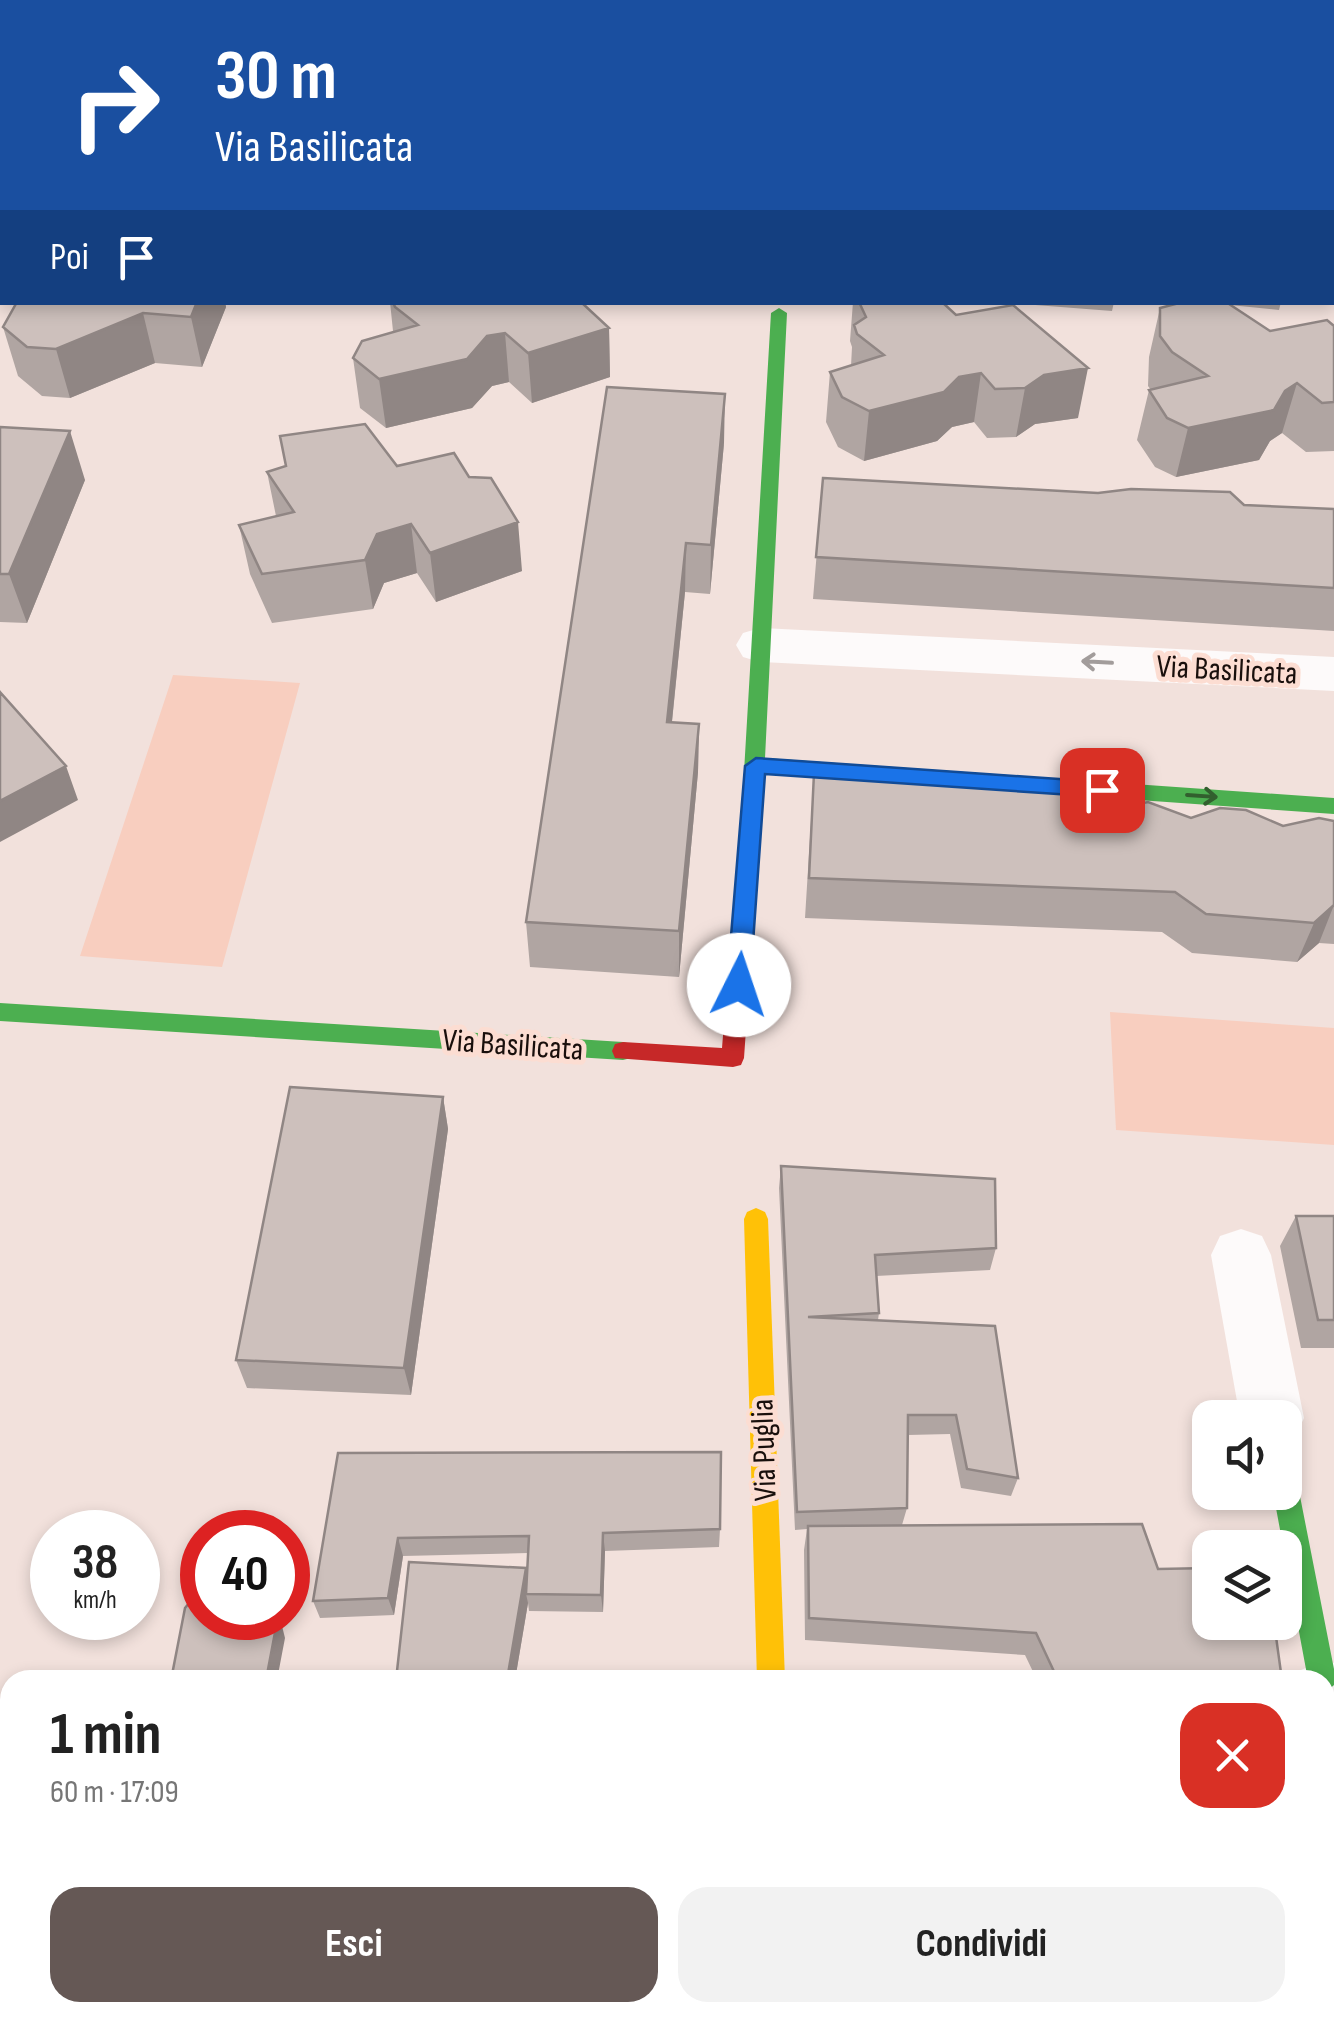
<!DOCTYPE html>
<html lang="it">
<head>
<meta charset="utf-8">
<style>
  body { margin:0; font-family:"Sofia Sans Condensed",sans-serif; background:#f2f2f2; color:#222; height:100vh; display:flex; flex-direction:column; font-size:38px; white-space:nowrap }
  * { box-sizing:border-box; margin:0 }
  p { font-size:32px; color:#767676 }
  .icon { flex:none; width:55px; height:55px; fill:none; stroke:currentColor; stroke-width:2; stroke-linecap:round; stroke-linejoin:round }
  .map { position:relative; flex:1; overflow:hidden }
  .sheet { position:absolute; left:0px; top:1670px; width:1335px; height:352px; display:flex; flex-direction:column; background:#fff; border-radius:30px 30px 0 0; box-shadow:0 5px 15px #0003 }
  .sheet>* { flex:none }
  .guide { position:absolute; left:0px; top:0px; width:1335px; height:305px; box-shadow:0 5px 15px #0003; background:#1a4fa0; color:#fff; overflow:hidden }
  .controls { position:absolute; left:1192px; top:1400px; display:grid; gap:20px }
  .controls a { display:grid; place-items:center; width:110px; height:110px; border-radius:20px; background:#fff; box-shadow:0 5px 15px #0003; font-size:50px }
  .speed { position:absolute; left:30px; top:1510px; display:flex; gap:20px; font-size:50px; font-weight:700; text-align:center }
  .speed>* { display:grid; place-content:center; width:130px; height:130px; border-radius:50%; background:#fff; box-shadow:0 5px 15px #0003; line-height:1 }
  .speed small { font-size:25px; font-weight:400 }
  .speed .limit { border:15px solid #d22; background:#fff; color:#111 }
  .pin { position:absolute; display:grid; place-items:center; width:85px; height:85px; color:#fff; margin:-42px; border-radius:20px; box-shadow:0 5px 15px #0006 }
  .me { position:absolute; width:110px; margin:-55px; rotate:4deg; stroke-linejoin:round; filter:drop-shadow(0 0 8px #0008) }
  .turn { display:flex; align-items:center; gap:35px; height:210px; padding:0 50px; font-size:45px }
  .turn .icon { width:130px; height:130px; stroke-width:2.5 }
  .turn b { display:block; font-size:70px; line-height:85px }
  .then { display:flex; align-items:center; height:95px; padding:0 50px; background:#0003; gap:20px; font-size:38px }
  .round { display:grid; place-items:center; flex:none; width:105px; height:105px; border-radius:30px; background:#f2f2f2 }
  .head { display:flex; align-items:center; justify-content:space-between; height:170px; padding:0 50px }
  h1 { font-size:60px; font-weight:700; line-height:75px }
  .primary-button { display:flex; gap:20px; margin-top:auto; padding:20px 50px }
  .primary-button a { flex:1; height:115px; border-radius:30px; background:#655855; color:#fff; font-size:40px; font-weight:700; line-height:115px; text-align:center }
  .primary-button a+a { background:#f2f2f2; color:#222 }
  .map>svg:first-child { display:block }
  .green { fill:#f8cebf }
  .lines { fill:none; stroke-linecap:round; stroke-linejoin:round }
  .street { fill:#fdfafa; fill-rule:evenodd }
  .fast { fill:#4caf50; fill-rule:evenodd }
  .slow { fill:#ffc107; fill-rule:evenodd }
  .jam { fill:#c62828; fill-rule:evenodd }
  .wall { fill:#b0a5a2 }
  .shaded-wall { fill:#908684 }
  .building { fill:#cdc0bc; stroke:#908684; stroke-width:2.5 }
  .oneway { stroke:#a29c9b }
  .oneway2 { stroke:#325f2e }
  .route { fill:#1a73e8; stroke:#114b97; stroke-width:2.5 }
  .labels { text-anchor:middle; stroke-width:10; stroke-linejoin:round; paint-order:stroke }
  .street-label { font-size:32px; fill:#190f0c; stroke:#fcddd2 }
</style>
</head>
<body>
<div class="map">
<svg width="1334" height="2022" viewBox="0 0 1334 2022">
  <rect width="100%" height="100%" fill="#f2e1dc"/>
  <path class="green" d="M 173,675 L 300,683 L 222,967 L 80,956 Z
    M 1110,1012 L 1334,1028 L 1334,1145 L 1116,1130 Z"/>
  <g class="lines">
    <path class="street" d="M 0,21 L 2,21 L 2,41 L 0,41 Z
      M 760,628 L 1334,657 L 1334,691 L 760,662 L 743,657 L 736,645 L 743,633 Z
      M 1241,1229 L 1262,1236 L 1271,1255 L 1304,1418 L 1294,1439 L 1285,1442 L 1285,1418 L 1240,1418 L 1211,1255 L 1220,1236 Z
      M 1325,1660 L 1334,1663 L 1334,1776 L 1325,1772 L 1325,1680 L 1296,1680 L 1301,1670 Z
      M 744,2012 L 820,2012 L 820,2022 L 744,2022 Z"/>
    <path class="fast" d="M 779,308 L 787,313 L 765,758 L 1334,798 L 1334,814 L 764,773 L 754,780 L 747,777 L 744,772 L 771,313 Z
      M 0,1003 L 623,1042 L 631,1044 L 634,1051 L 631,1058 L 623,1060 L 0,1021 Z
      M 1285,1473 L 1294,1477 L 1298,1486 L 1334,1669 L 1334,1685 L 1325,1693 L 1325,1680 L 1308,1680 L 1273,1492 L 1285,1492 Z"/>
    <path class="slow" d="M 756,1208 L 765,1212 L 768,1219 L 785,1680 L 757,1680 L 744,1219 L 747,1212 Z"/>
    <path class="jam" d="M 754,764 L 764,772 L 744,1058 L 741,1065 L 733,1067 L 615,1058 L 612,1051 L 615,1044 L 623,1042 L 722,1048 L 744,772 Z"/>
  </g>
  <path class="wall" d="M 214,0 L 318,0 L 317,2 L 214,2 Z
    M 861,0 L 1250,0 L 1267,2 L 860,2 Z
    M 1332,12 L 1334,12 L 1334,145 L 1332,145 Z
    M 1332,157 L 1334,158 L 1334,225 L 1332,225 Z
    M 17,302 L 225,302 L 226,307 L 202,367 L 155,363 L 70,398 L 42,396 L 18,376 L 3,327 Z
    M 390,302 L 581,302 L 609,328 L 610,377 L 532,403 L 509,382 L 492,386 L 472,408 L 386,428 L 360,408 L 353,358 L 393,331 Z
    M 853,302 L 942,302 L 1078,418 L 1035,424 L 1016,437 L 987,438 L 974,422 L 952,427 L 937,441 L 864,461 L 838,447 L 826,422 L 830,372 L 851,366 L 852,347 L 850,341 Z
    M 998,302 L 1114,302 L 1112,311 Z
    M 1183,302 L 1281,302 L 1279,310 L 1230,305 L 1270,331 L 1334,326 L 1334,451 L 1306,452 L 1282,433 L 1270,441 L 1259,460 L 1176,477 L 1155,467 L 1137,440 L 1149,390 L 1151,390 L 1148,386 L 1149,357 L 1160,308 Z
    M 0,427 L 85,480 L 27,623 L 0,622 Z
    M 724,443 L 710,594 L 685,592 L 672,722 L 699,724 L 698,772 L 679,977 L 530,967 L 526,922 Z
    M 397,466 L 522,571 L 436,602 L 417,573 L 384,583 L 373,609 L 272,623 L 250,574 L 239,525 L 276,516 L 267,472 Z
    M 823,478 L 1244,505 L 1334,509 L 1334,631 L 813,599 Z
    M 814,773 L 1100,812 L 1283,826 L 1334,821 L 1334,944 L 1319,943 L 1297,962 L 1192,953 L 1162,932 L 805,918 Z
    M 443,1097 L 448,1129 L 411,1395 L 247,1388 L 236,1360 Z
    M 781,1166 L 996,1248 L 990,1270 L 876,1276 L 879,1313 L 878,1320 L 1018,1478 L 1011,1496 L 961,1488 L 950,1434 L 908,1435 L 907,1508 L 902,1525 L 1158,1569 L 1282,1680 L 1037,1680 L 1025,1655 L 805,1640 L 804,1550 L 807,1529 L 795,1530 L 779,1188 Z
    M 1296,1216 L 1334,1216 L 1334,1348 L 1301,1348 L 1280,1246 Z
    M 338,1453 L 720,1529 L 719,1547 L 605,1551 L 603,1612 L 529,1611 L 528,1603 L 515,1680 L 396,1680 L 527,1576 L 528,1553 L 403,1556 L 394,1615 L 320,1618 L 313,1601 Z"/>
  <path class="shaded-wall" d="M 304,0 L 318,0 L 317,2 L 305,2 Z
    M 465,0 L 481,0 L 480,2 L 464,2 Z
    M 197,302 L 225,302 L 226,307 L 202,367 L 191,317 Z
    M 143,313 L 155,363 L 70,398 L 56,349 Z
    M 609,328 L 610,377 L 532,403 L 528,353 Z
    M 505,333 L 509,382 L 492,386 L 472,408 L 386,428 L 379,379 L 487,336 Z
    M 1088,368 L 1078,418 L 1035,424 L 1016,437 L 1025,388 L 1044,375 Z
    M 981,373 L 974,422 L 952,427 L 937,441 L 864,461 L 869,411 L 959,377 Z
    M 1297,383 L 1282,433 L 1270,441 L 1259,460 L 1176,477 L 1188,428 L 1285,391 Z
    M 725,394 L 724,443 L 710,594 L 711,545 Z
    M 70,431 L 85,480 L 27,623 L 9,574 Z
    M 518,522 L 522,571 L 436,602 L 430,553 Z
    M 411,524 L 417,573 L 384,583 L 373,609 L 365,560 L 377,534 Z
    M 686,543 L 685,592 L 667,770 L 667,722 Z
    M 699,724 L 698,772 L 679,977 L 679,931 Z
    M 66,766 L 78,800 L 0,842 L 0,801 Z
    M 1334,905 L 1319,943 L 1297,962 L 1314,923 Z
    M 443,1097 L 448,1129 L 411,1395 L 404,1368 Z
    M 603,1533 L 605,1551 L 603,1612 L 601,1595 Z
    M 398,1538 L 403,1556 L 394,1615 L 388,1598 Z
    M 526,1568 L 530,1592 L 526,1594 L 528,1603 L 515,1680 L 507,1680 Z
    M 276,1618 L 280,1618 L 285,1638 L 277,1680 L 266,1680 Z"/>
  <path class="building" d="M 342,0 L 465,0 L 464,2 L 340,2 Z
    M 524,0 L 613,0 L 612,2 L 523,2 Z
    M 703,0 L 770,0 L 769,2 L 676,2 L 702,1 Z
    M 861,0 L 919,0 L 919,2 L 860,2 Z
    M 1015,0 L 1250,0 L 1267,2 L 1027,2 Z
    M 1332,12 L 1334,12 L 1334,118 L 1332,118 Z
    M 1332,157 L 1334,158 L 1334,198 L 1332,198 Z
    M 17,302 L 197,302 L 191,317 L 143,313 L 56,349 L 27,347 L 3,327 Z
    M 393,302 L 581,302 L 609,328 L 528,353 L 505,333 L 487,336 L 467,359 L 379,379 L 353,358 L 362,341 L 418,325 L 395,307 Z
    M 859,302 L 942,302 L 956,315 L 1013,305 L 1088,368 L 1044,375 L 1025,388 L 995,389 L 981,373 L 959,377 L 944,392 L 869,411 L 842,397 L 830,372 L 884,355 L 857,334 L 854,325 L 866,317 Z
    M 1183,302 L 1226,302 L 1270,331 L 1327,320 L 1334,326 L 1334,402 L 1322,403 L 1297,383 L 1285,391 L 1274,410 L 1188,428 L 1167,418 L 1149,390 L 1208,376 L 1172,352 L 1160,336 L 1160,308 Z
    M 607,387 L 725,394 L 711,545 L 686,543 L 667,722 L 699,724 L 679,931 L 526,922 Z
    M 365,424 L 397,466 L 454,453 L 469,477 L 491,478 L 518,522 L 430,553 L 411,524 L 377,534 L 365,560 L 262,574 L 239,525 L 294,512 L 267,472 L 286,466 L 280,436 Z
    M 0,427 L 70,431 L 9,574 L 0,574 Z
    M 823,478 L 1098,493 L 1131,489 L 1230,492 L 1244,505 L 1334,509 L 1334,588 L 816,557 Z
    M 0,692 L 66,766 L 0,801 Z
    M 814,773 L 1093,786 L 1100,812 L 1148,802 L 1191,818 L 1220,808 L 1246,810 L 1283,826 L 1319,818 L 1334,821 L 1334,905 L 1314,923 L 1206,914 L 1175,892 L 809,878 Z
    M 290,1087 L 443,1097 L 404,1368 L 236,1360 Z
    M 781,1166 L 995,1179 L 996,1248 L 875,1255 L 879,1313 L 808,1317 L 995,1326 L 1018,1478 L 967,1469 L 956,1415 L 908,1415 L 907,1508 L 797,1512 Z
    M 1296,1216 L 1334,1216 L 1334,1320 L 1318,1320 Z
    M 721,1452 L 720,1529 L 603,1533 L 601,1595 L 526,1594 L 529,1536 L 398,1538 L 388,1598 L 313,1601 L 338,1453 Z
    M 1142,1524 L 1158,1569 L 1210,1568 L 1210,1622 L 1274,1622 L 1282,1680 L 1058,1680 L 1036,1633 L 809,1618 L 808,1526 Z
    M 409,1562 L 526,1568 L 507,1680 L 396,1680 Z
    M 202,1587 L 202,1618 L 276,1618 L 277,1622 L 266,1680 L 171,1680 L 185,1608 Z"/>
  <defs><path id="oneway-shaft" d="M-6 0H5M1.5-3L5.5 0L1.5 3" fill="none" stroke-width="1.6" stroke-linecap="round" stroke-linejoin="round" transform="scale(2.5)"/></defs>
  <use class="oneway" href="#oneway-shaft" transform="translate(1097 662) rotate(-177)"/>
  <use class="oneway2" href="#oneway-shaft" transform="translate(1202 796) rotate(4)"/>
  <path class="route" d="M 756,758 L 1102,782 L 1113,790 L 1102,797 L 765,774 L 750,985 L 739,994 L 727,985 L 745,766 Z"/>
  <g class="labels">
    <g class="street-label">
      <text transform="translate(1227 669) rotate(3)" y="11">Via Basilicata</text>
      <text transform="translate(513 1044) rotate(4)" y="11">Via Basilicata</text>
      <text transform="translate(763 1450) rotate(-92)" y="11">Via Puglia</text>
    </g>
  </g>
</svg>
<div class="controls">
<a><svg class="icon" aria-label="sound" viewBox="0 0 24 24"><path d="M4 9h4l5-4v14l-5-4H4zM17 9q2 3 0 6"/></svg></a>
<a><svg class="icon" aria-label="layers" viewBox="0 0 24 24"><path d="M12 4l9 5-9 5-9-5zM3 14l9 5 9-5"/></svg></a>
</div>
<div class="speed"><div>38<small>km/h</small></div><div class="limit">40</div></div>
<div class="pin" style="left:1102px;top:790px;background:#d93025"><svg class="icon" aria-label="arrive" viewBox="0 0 24 24"><path d="M6 21V4h12l-3 4 3 4H6"/></svg></div>
<svg class="me" style="left:739px;top:985px" viewBox="-20 -20 40 40"><circle r="19" fill="#fff"/><path d="M0-13L10 11 0 6-10 11z" fill="#1a73e8"/></svg>
<div class="guide">
<div class="turn"><svg class="icon" aria-label="right" viewBox="0 0 24 24"><path d="M7 20v-9h11M14 6l5 5-5 5"/></svg><div><b>30 m</b>Via Basilicata</div></div>
<div class="then">Poi<svg class="icon" aria-label="arrive" viewBox="0 0 24 24"><path d="M6 21V4h12l-3 4 3 4H6"/></svg></div>
</div>
<section class="sheet">
<div class="head"><div><h1>1 min</h1><p>60 m · 17:09</p></div><a class="round" style="background:#d93025;color:#fff"><svg class="icon" aria-label="close" viewBox="0 0 24 24"><path d="M6 6l12 12M18 6L6 18"/></svg></a></div>
<div class="primary-button"><a>Esci</a><a>Condividi</a></div>
</section>
</div>
</body>
</html>
